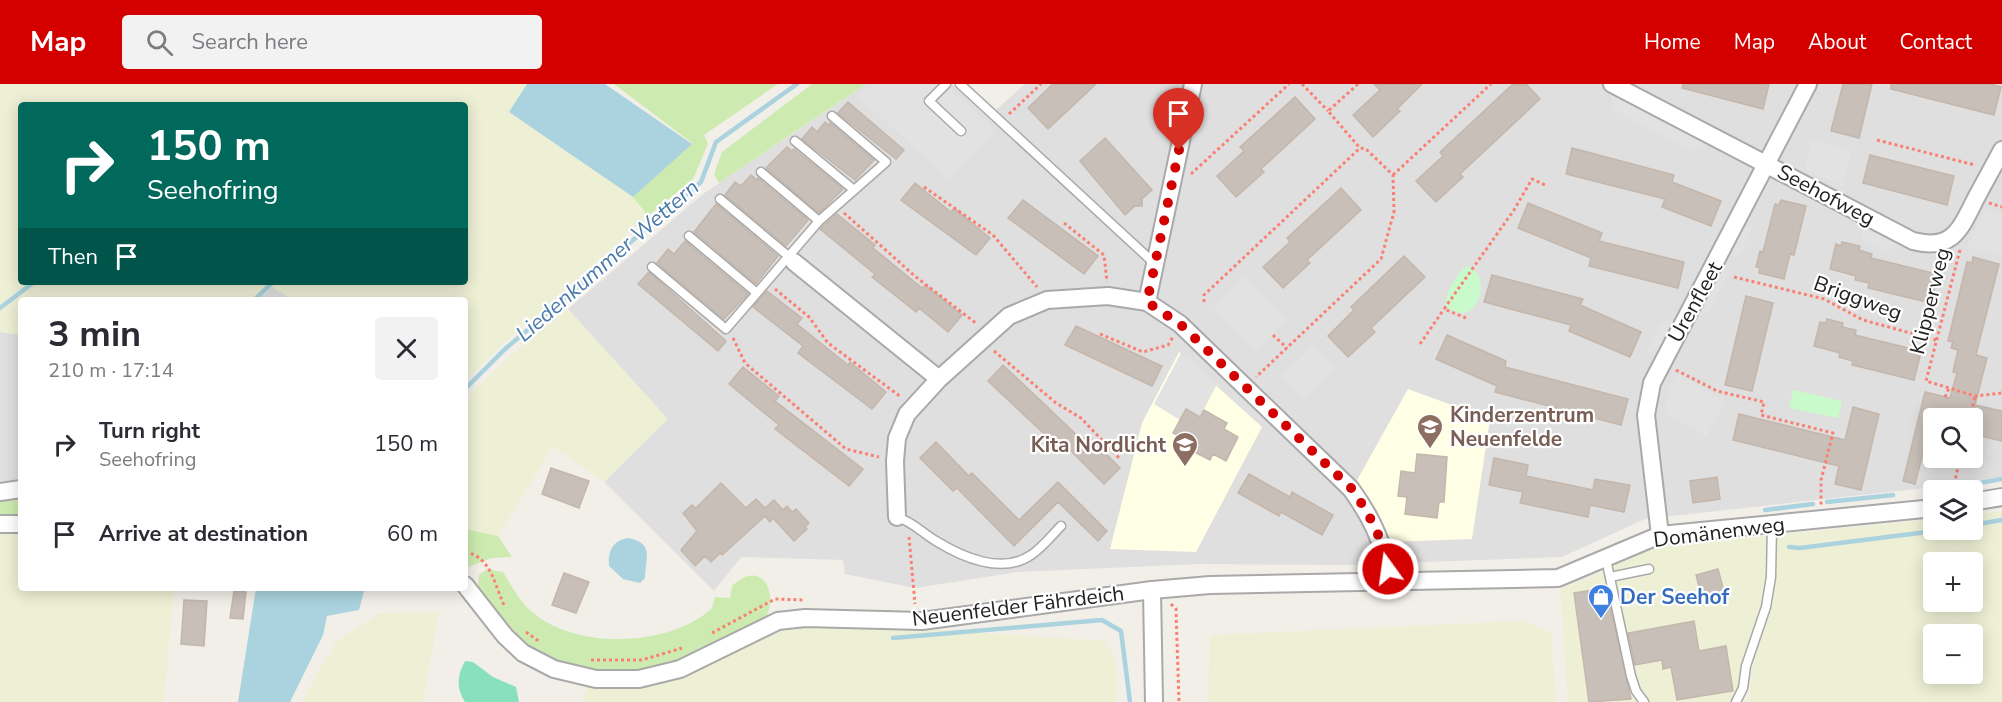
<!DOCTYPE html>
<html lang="en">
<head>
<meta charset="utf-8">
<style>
  body { margin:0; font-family:"Nunito Sans",sans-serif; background:#f2f2f3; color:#2b2b33; height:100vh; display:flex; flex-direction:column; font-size:22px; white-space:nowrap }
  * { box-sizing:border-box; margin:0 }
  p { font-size:20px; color:#7c7c81 }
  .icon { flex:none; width:33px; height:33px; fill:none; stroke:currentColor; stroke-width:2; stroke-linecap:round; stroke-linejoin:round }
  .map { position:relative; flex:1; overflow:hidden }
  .details { position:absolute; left:18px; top:213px; width:450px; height:294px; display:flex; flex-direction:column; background:#fff; border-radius:6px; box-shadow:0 3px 15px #0003 }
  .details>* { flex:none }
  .guide { position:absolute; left:18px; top:18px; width:450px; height:183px; border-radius:6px; box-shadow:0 3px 15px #0003; background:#00695c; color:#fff; overflow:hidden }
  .fabs { position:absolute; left:1923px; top:324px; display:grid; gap:12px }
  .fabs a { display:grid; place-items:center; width:60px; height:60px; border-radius:6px; background:#fff; box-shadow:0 3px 15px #0003; font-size:30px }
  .pin { position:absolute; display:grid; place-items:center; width:51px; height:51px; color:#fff; margin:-62px -26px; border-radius:50% 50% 50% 0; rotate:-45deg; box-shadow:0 0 6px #0007 }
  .pin .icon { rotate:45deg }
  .me { position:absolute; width:66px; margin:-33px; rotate:346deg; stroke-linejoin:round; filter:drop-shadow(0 0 4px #0008) }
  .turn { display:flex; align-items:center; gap:21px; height:126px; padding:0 30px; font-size:27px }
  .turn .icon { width:78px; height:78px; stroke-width:2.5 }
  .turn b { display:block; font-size:42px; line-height:51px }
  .then { display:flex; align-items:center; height:57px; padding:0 30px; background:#0003; gap:12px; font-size:22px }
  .round { display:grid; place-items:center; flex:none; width:63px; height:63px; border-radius:6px; background:#f2f2f3 }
  .headline { display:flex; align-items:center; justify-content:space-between; height:102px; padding:0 30px }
  h1 { font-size:36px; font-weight:700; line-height:45px }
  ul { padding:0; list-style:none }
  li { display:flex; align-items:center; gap:18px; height:90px; padding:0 30px }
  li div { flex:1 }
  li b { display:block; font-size:22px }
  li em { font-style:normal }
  header { display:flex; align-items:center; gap:36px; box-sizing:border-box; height:84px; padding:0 30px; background:#d40000; color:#fff }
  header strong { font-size:28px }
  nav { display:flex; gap:33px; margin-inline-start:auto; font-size:21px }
  .search { width:420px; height:54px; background:#f2f2f3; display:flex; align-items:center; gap:15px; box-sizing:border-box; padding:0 21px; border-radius:6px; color:#7c7c81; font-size:22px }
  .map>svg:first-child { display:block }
  .residential { fill:#e0dfdf; fill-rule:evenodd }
  .education { fill:#ffffe5 }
  .farmland { fill:#eef0d5; fill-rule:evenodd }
  .grass { fill:#cdebb0 }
  .park { fill:#c8facc }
  .pitch { fill:#88e0be }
  .parking { fill:#e2e2e2 }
  .water { fill:#aad3df }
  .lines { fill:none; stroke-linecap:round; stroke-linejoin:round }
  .stream { stroke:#aad3df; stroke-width:4.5 }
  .building { fill:#c7bfb8; stroke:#c4b6ab; stroke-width:1.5 }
  .lane-casing { stroke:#a9a9a9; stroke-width:11 }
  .street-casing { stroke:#a9a9a9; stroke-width:20 }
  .path { stroke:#fa8072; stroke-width:3; stroke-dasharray:3 3; stroke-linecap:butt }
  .lane { stroke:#fff; stroke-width:8 }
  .street { stroke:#fff; stroke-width:16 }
  .route { stroke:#d40000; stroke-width:10; stroke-dasharray:0 18 }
  .labels { text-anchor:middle; stroke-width:4.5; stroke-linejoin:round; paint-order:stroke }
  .street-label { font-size:21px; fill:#222; stroke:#fff }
  .education-label { font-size:21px; font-weight:bold; fill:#785e54; stroke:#fff; text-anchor:start }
  .shop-label { font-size:21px; font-weight:bold; fill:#366cbe; stroke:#fff; text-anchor:start }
  .water-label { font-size:22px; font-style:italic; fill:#4a7aab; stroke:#fff }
</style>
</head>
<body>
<header>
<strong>Map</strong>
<div class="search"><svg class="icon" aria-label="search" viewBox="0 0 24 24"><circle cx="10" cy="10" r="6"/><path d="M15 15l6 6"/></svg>Search here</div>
<nav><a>Home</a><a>Map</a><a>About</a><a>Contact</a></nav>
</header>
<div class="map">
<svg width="2002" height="618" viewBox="0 0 2002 618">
  <rect width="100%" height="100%" fill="#f2efe9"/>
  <path class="residential" d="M 866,0 L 952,0 L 988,33 L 1025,0 L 2002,0 L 2002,393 L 1916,405 L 1645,435 L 1562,473 L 1352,481 L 1198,480 L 1018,488 L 915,504 L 845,490 L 843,476 L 741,473 L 714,507 L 604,398 L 667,335 L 568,225 L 703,110 ZM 1934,334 L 1972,334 L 1972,374 L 1934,374 Z
    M 272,203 L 294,216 L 258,216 Z
    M 0,248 L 21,251 L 21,411 L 0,413 Z"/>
  <path class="education" d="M 1179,268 L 1262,343 L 1196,468 L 1110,465 L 1142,339 Z
    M 1408,305 L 1490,335 L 1472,455 L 1389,458 L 1356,398 Z"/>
  <path class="farmland" d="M 0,0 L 527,0 L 509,28 L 633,113 L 648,132 L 503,260 L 465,298 L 465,216 L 294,216 L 272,203 L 258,216 L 21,216 L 21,251 L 0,248 ZM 21,21 L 465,21 L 465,198 L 21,198 Z
    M 568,225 L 668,335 L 604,398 L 553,363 L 498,452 L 465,445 L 465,315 L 511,271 Z
    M 2002,427 L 2002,618 L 1748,618 L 1766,499 L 1745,618 L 1568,618 L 1560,505 L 1600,489 L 1630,472 L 1663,463 L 1933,435 L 1934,446 L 1972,446 L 1973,430 ZM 1934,478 L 1972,478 L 1972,518 L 1934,518 ZM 1934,550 L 1972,550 L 1972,590 L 1934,590 Z
    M 21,446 L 21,504 L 174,504 L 164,618 L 0,618 L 0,447 Z
    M 439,528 L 423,618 L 301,618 L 336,558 L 379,529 Z
    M 1523,537 L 1551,548 L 1556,618 L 1208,618 L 1210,551 Z
    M 784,543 L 927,545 L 1104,557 L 1116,575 L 1117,618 L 584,618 L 587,601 L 638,603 L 683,591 Z"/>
  <path class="grass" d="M 614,0 L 778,0 L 704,51 L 708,60 L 693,95 L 648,132 L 633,113 L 692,59 Z
    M 812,0 L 866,0 L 719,99 L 714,90 L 722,68 Z
    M 21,411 L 21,435 L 0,437 L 0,415 Z
    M 465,445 L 498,452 L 512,473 L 492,474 L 465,484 Z
    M 487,485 L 503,488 C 513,504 521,520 536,531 C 580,566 672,562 712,524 L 715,513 L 730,514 L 732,502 C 761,474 780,508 765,536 C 734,548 707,569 674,579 C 625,594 563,593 522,556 C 505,541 492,522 478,504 L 479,491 Z"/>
  <path class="park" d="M 1467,182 C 1489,188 1482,224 1465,229 C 1458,230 1451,226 1446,223 C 1443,213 1457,188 1467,182 Z
    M 1793,306 L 1842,317 L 1838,334 L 1789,324 Z"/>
  <path class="pitch" d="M 465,577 L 473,578 L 493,593 L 516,603 L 519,618 L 465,618 C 456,604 457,592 465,577 Z"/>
  <path class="parking" d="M 871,0 L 945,0 L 995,46 L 949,96 L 856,10 Z
    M 1609,6 L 1710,59 L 1694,67 L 1614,26 Z
    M 1811,55 L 1851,65 L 1843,102 L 1805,85 Z
    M 1985,126 L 2002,130 L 2002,172 L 1967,164 Z
    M 1860,137 L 1903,162 L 1885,167 L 1863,155 Z
    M 1753,140 L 1741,170 L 1729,173 L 1744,143 Z
    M 1728,188 L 1710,227 L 1697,232 L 1717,190 Z
    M 1245,192 L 1288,235 L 1256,268 L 1213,225 Z
    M 1674,235 L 1659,266 L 1647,268 L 1662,239 Z
    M 1314,261 L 1333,284 L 1303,315 L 1281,293 Z
    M 1181,269 L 1217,300 L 1200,333 L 1186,325 L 1180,336 L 1154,320 Z
    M 1678,290 L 1726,317 L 1706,352 L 1665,329 L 1668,308 Z"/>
  <path class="water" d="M 527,0 L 605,0 L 692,60 L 633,113 L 509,28 Z
    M 629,454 C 655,460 645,474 645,494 L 640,499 L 623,495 L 609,482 C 608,466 613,456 629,454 Z
    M 256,504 L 361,504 L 364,507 L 359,526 L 327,532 L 323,551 L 290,618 L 238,618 Z"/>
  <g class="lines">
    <path class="stream" d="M 254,216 L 273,198
      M 0,224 L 34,198
      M 465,305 L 504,266 L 701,98 L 716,58 L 797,0
      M 1974,400 L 2002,395
      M 1827,418 L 1893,411
      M 1765,426 L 1813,420
      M 1972,441 L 2002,436
      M 1789,463 L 1800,464 L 1943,446
      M 893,554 L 1102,536 L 1121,547 L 1130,618"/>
  </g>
  <path class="building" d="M 1053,0 L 1096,0 L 1048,45 L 1028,24 Z
    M 1374,0 L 1422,0 L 1397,25 L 1400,27 L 1373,53 L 1353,31 L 1380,6 Z
    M 1513,0 L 1526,0 L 1540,15 L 1460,90 L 1463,93 L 1436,118 L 1416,97 L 1443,72 L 1440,68 Z
    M 1683,0 L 1769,0 L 1763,25 L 1682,4 Z
    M 1843,0 L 1872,0 L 1859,54 L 1831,47 Z
    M 1891,0 L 1991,0 L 2001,3 L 1994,31 L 1891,5 Z
    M 1295,13 L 1315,35 L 1261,85 L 1264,88 L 1236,113 L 1217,92 L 1244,67 L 1240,63 Z
    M 848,18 L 904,66 L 896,75 L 838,29 Z
    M 825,38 L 828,41 L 830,39 L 874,76 L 855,96 L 802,55 L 812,43 L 817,48 Z
    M 1105,54 L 1152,106 L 1142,115 L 1142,122 L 1135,122 L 1125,131 L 1080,77 Z
    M 787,63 L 792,67 L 794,65 L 843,105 L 819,129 L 766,84 Z
    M 1572,64 L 1674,91 L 1672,98 L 1721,117 L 1711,142 L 1662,123 L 1665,115 L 1566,90 Z
    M 1870,71 L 1954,92 L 1947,121 L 1863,99 Z
    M 751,91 L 757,96 L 758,94 L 808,136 L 786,162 L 725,111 L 735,98 L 741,102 Z
    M 915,99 L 951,128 L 954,124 L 990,154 L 976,171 L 901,116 Z
    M 1341,104 L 1361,126 L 1307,176 L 1310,179 L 1283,204 L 1263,183 L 1290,158 L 1287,154 Z
    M 1023,116 L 1098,172 L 1084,190 L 1008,134 Z
    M 1781,116 L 1806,122 L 1794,171 L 1790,170 L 1784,195 L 1759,189 L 1760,184 L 1756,183 L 1760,167 L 1763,168 L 1775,120 L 1779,121 Z
    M 1528,119 L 1602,149 L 1599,157 L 1684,178 L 1678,204 L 1589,182 L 1591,174 L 1518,144 Z
    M 716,120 L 778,172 L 756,200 L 694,148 Z
    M 837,130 L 875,161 L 873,164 L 922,204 L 925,201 L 962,231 L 948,248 L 919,224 L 916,228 L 872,193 L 875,190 L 820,145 Z
    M 685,157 L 748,210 L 724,235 L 657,179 L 668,165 L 674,170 Z
    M 1842,158 L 1860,162 L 1859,166 L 1872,170 L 1871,174 L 1933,189 L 1932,193 L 1937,195 L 1931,219 L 1868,204 L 1869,199 L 1855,196 L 1856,192 L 1830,185 L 1836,160 L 1841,162 Z
    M 1404,172 L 1425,193 L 1371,244 L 1375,248 L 1348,273 L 1328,252 L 1354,226 L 1351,223 Z
    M 1973,173 L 1999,180 L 1976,271 L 1987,274 L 1975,321 L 2002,327 L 2002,357 L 1976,351 L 1980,334 L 1932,334 L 1915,400 L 1903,397 L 1925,308 L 1950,314 L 1957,289 L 1953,288 L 1958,266 L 1951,264 L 1953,258 L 1948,257 L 1967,178 L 1972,179 Z
    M 649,188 L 726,257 L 718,267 L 638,200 Z
    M 1492,191 L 1583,215 L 1580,221 L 1641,248 L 1630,273 L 1569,247 L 1571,241 L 1484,218 Z
    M 767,207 L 802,234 L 797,240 L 848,281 L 850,278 L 886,308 L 872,325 L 798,269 L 803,262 L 753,223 Z
    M 1746,212 L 1773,219 L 1752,307 L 1725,301 Z
    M 1827,235 L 1843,239 L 1842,243 L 1856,246 L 1855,251 L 1917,266 L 1916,271 L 1920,272 L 1914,296 L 1852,281 L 1853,277 L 1839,273 L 1840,269 L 1814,262 L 1820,238 L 1826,239 Z
    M 1076,242 L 1162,282 L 1152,302 L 1065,261 Z
    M 1447,251 L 1506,277 L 1505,283 L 1628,315 L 1621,341 L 1495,308 L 1497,302 L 1436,275 Z
    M 1003,281 L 1082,356 L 1087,351 L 1120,384 L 1104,400 L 1060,356 L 1056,361 L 988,297 Z
    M 743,283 L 779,312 L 775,317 L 863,385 L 849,402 L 775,345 L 779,341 L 729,300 Z
    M 1853,323 L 1879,330 L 1861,406 L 1835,400 L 1839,382 L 1733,356 L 1739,330 L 1845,356 Z
    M 1186,325 L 1200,333 L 1204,326 L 1227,339 L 1224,345 L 1238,353 L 1226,377 L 1213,370 L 1210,376 L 1182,362 L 1186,356 L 1173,349 Z
    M 936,358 L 969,392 L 972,389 L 1019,436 L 1058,398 L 1107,447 L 1098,457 L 1058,418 L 1014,462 L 957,404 L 953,407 L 920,374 Z
    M 1417,370 L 1447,373 L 1444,418 L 1439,418 L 1437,434 L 1405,430 L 1407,413 L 1398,412 L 1401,387 L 1415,389 Z
    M 1494,374 L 1528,381 L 1526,392 L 1593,406 L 1595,395 L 1630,401 L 1624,428 L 1590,421 L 1588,433 L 1520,419 L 1523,408 L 1489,401 Z
    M 551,384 L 589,397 L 579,424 L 542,410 Z
    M 1249,390 L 1290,413 L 1292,408 L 1333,431 L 1322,451 L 1281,428 L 1279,432 L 1238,409 Z
    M 1717,393 L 1720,415 L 1693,419 L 1690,397 Z
    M 721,399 L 746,424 L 756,415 L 765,424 L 774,416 L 783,426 L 787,422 L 792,428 L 796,425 L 809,439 L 805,443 L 807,445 L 794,457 L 773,434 L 770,438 L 765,432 L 722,471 L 720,469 L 711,478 L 705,472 L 695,482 L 681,466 L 697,447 L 683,429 L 692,421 L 696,424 Z
    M 1718,485 L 1726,515 L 1704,521 L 1696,491 Z
    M 564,489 L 589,498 L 576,529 L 552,521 Z
    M 1606,504 L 1631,615 L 1589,618 L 1574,509 Z
    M 234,507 L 246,508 L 243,535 L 230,534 Z
    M 184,516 L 207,517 L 204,562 L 181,560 Z
    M 1694,537 L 1699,567 L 1726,562 L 1733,607 L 1677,616 L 1671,583 L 1663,585 L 1662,576 L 1635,581 L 1628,549 Z"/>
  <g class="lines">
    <defs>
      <path id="lane" d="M 946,0 L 929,17 L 961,47
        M 960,0 L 1154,179
        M 795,57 L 854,106
        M 761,88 L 819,137
        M 720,115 L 793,176
        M 689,152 L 757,209
        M 652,183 L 726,245 L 819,137 L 886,78 L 832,32
        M 897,433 C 913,438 921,448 936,457 C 962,473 1002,491 1031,471 C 1042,464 1052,451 1061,442
        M 1606,475 L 1631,592 L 1636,607 L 1644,618
        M 1610,493 L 1649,485
        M 1736,618 L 1743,604 L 1746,582 L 1766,523 L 1771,493 L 1772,441"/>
      <path id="street" d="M 1612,0 L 1913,157 C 1952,167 1960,146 1975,116 C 1984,99 1993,83 2002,66
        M 794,178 L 939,295
        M 1147,218 L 1193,0
        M 0,408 L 21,405
        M 1972,418 L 2002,413
        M 897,433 L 895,377 L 897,354 L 907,330 L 939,295 L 1009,232 L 1047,216 L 1108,212 L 1147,218 L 1180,240 L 1351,405 C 1374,437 1384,461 1390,499
        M 0,440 L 21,440
        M 1660,451 L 1646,331 L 1652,299 L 1808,0
        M 465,501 L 505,552 L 523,569 L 554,585 L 596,595 L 639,595 L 680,585 L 778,537 L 805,534 L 922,537 L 1152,506 L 1210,501 L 1558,494 L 1660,451 L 1934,424
        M 1152,506 L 1154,618"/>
    </defs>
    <use href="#lane" class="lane-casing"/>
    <use href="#street" class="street-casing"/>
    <path class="path" d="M 1302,0 L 1328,27
      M 1358,0 L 1328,27 L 1360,64
      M 1009,30 L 1041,0
      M 1877,56 L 1975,81
      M 1191,90 L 1289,0
      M 1393,91 L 1491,0
      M 924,103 L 993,151 L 1037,203
      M 1989,119 L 2002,123
      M 844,129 L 916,193 L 977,240
      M 1064,139 L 1104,171 L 1107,198
      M 1960,166 L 1926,297 L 1975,312 L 2002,309
      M 1734,193 L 1824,215 L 1863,236 L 1936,256
      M 775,205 L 809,233 L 828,259 L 901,313
      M 1204,218 L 1204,211 L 1360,64 L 1366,65 L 1393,91 L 1394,128 L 1381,175 L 1256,293
      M 1466,234 L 1444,225 L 1514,126 L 1532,95 L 1547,102
      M 1100,250 L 1143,268 L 1168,261 L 1173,253
      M 1273,251 L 1287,264
      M 733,254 L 745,279 L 846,365 L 879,373
      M 1420,260 L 1444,225
      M 994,267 L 1056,319 L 1081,334 L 1120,375
      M 1676,286 L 1717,307 L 1764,318 L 1761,331 L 1833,349 L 1821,396 L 1821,421
      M 1945,313 L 1949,304
      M 1970,334 L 1975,312
      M 1953,406 L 1960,374
      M 909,453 L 915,520
      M 465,468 C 492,473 494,501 505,523
      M 1171,520 L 1176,525 L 1179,618
      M 526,548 L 540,558
      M 712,549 L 775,515 L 805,516
      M 591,576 L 642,576 L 682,564"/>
    <use href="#lane" class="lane"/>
    <use href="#street" class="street"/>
  </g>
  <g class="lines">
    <path class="route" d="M 1179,66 L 1147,218 L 1180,240 L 1352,405 C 1369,430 1383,454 1388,485"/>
  </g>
  <defs>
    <symbol id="school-pin" viewBox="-11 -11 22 30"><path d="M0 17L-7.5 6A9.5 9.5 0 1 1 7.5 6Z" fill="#8d6e63" stroke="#fff"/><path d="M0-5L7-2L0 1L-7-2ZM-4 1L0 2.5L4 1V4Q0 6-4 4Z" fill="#fff"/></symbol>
    <symbol id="shop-pin" viewBox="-11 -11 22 30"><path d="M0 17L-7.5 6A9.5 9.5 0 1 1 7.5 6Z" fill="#3f7fe0" stroke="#fff"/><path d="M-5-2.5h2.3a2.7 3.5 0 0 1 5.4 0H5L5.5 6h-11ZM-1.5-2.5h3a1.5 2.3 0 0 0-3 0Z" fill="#fff"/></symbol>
  </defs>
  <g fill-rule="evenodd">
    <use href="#school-pin" x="1415" y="328" width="30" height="40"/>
    <use href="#school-pin" x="1170" y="346" width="30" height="40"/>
    <use href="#shop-pin" x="1586" y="498" width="30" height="40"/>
  </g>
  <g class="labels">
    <g class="street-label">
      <text transform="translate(1826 111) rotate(28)" y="7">Seehofweg</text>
      <text transform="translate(1858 214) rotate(20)" y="7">Briggweg</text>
      <text transform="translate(1930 217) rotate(-76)" y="7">Klipperweg</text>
      <text transform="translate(1695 218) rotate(-61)" y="7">Urenfleet</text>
      <text transform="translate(1719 448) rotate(-7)" y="7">Domänenweg</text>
      <text transform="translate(1018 522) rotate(-7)" y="7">Neuenfelder Fährdeich</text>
    </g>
    <g class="education-label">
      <text x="1450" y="338">Kinderzentrum<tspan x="1450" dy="24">Neuenfelde</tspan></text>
      <text x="1166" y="368" text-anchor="end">Kita Nordlicht</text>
    </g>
    <g class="shop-label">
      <text x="1620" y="520">Der Seehof</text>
    </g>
    <g class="water-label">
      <text transform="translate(607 176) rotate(-41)" y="8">Liedenkummer Wettern</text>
    </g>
  </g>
</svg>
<div class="fabs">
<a><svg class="icon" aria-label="search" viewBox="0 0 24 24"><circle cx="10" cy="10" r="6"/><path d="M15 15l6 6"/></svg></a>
<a><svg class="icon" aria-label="layers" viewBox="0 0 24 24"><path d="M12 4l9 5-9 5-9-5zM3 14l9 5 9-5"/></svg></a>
<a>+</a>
<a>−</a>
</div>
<div class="pin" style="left:1179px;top:66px;background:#d93025"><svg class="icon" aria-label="arrive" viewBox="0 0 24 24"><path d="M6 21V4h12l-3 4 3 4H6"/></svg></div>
<svg class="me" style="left:1388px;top:485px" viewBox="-20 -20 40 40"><circle r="17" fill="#d40000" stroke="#fff" stroke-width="3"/><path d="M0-11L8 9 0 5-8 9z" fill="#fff"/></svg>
<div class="guide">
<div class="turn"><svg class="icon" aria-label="right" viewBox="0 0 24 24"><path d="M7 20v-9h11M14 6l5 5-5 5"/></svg><div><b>150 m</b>Seehofring</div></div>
<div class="then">Then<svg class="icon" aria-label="arrive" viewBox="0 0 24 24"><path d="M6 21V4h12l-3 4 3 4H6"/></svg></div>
</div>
<section class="details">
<div class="headline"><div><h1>3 min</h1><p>210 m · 17:14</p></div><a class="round"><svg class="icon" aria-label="close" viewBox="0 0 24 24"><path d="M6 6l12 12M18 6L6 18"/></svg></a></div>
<ul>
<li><svg class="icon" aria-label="right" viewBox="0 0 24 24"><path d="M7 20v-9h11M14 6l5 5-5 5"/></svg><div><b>Turn right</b><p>Seehofring</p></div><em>150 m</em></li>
<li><svg class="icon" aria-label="arrive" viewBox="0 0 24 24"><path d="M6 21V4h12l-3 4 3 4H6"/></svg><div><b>Arrive at destination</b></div><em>60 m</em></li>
</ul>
</section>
</div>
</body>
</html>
